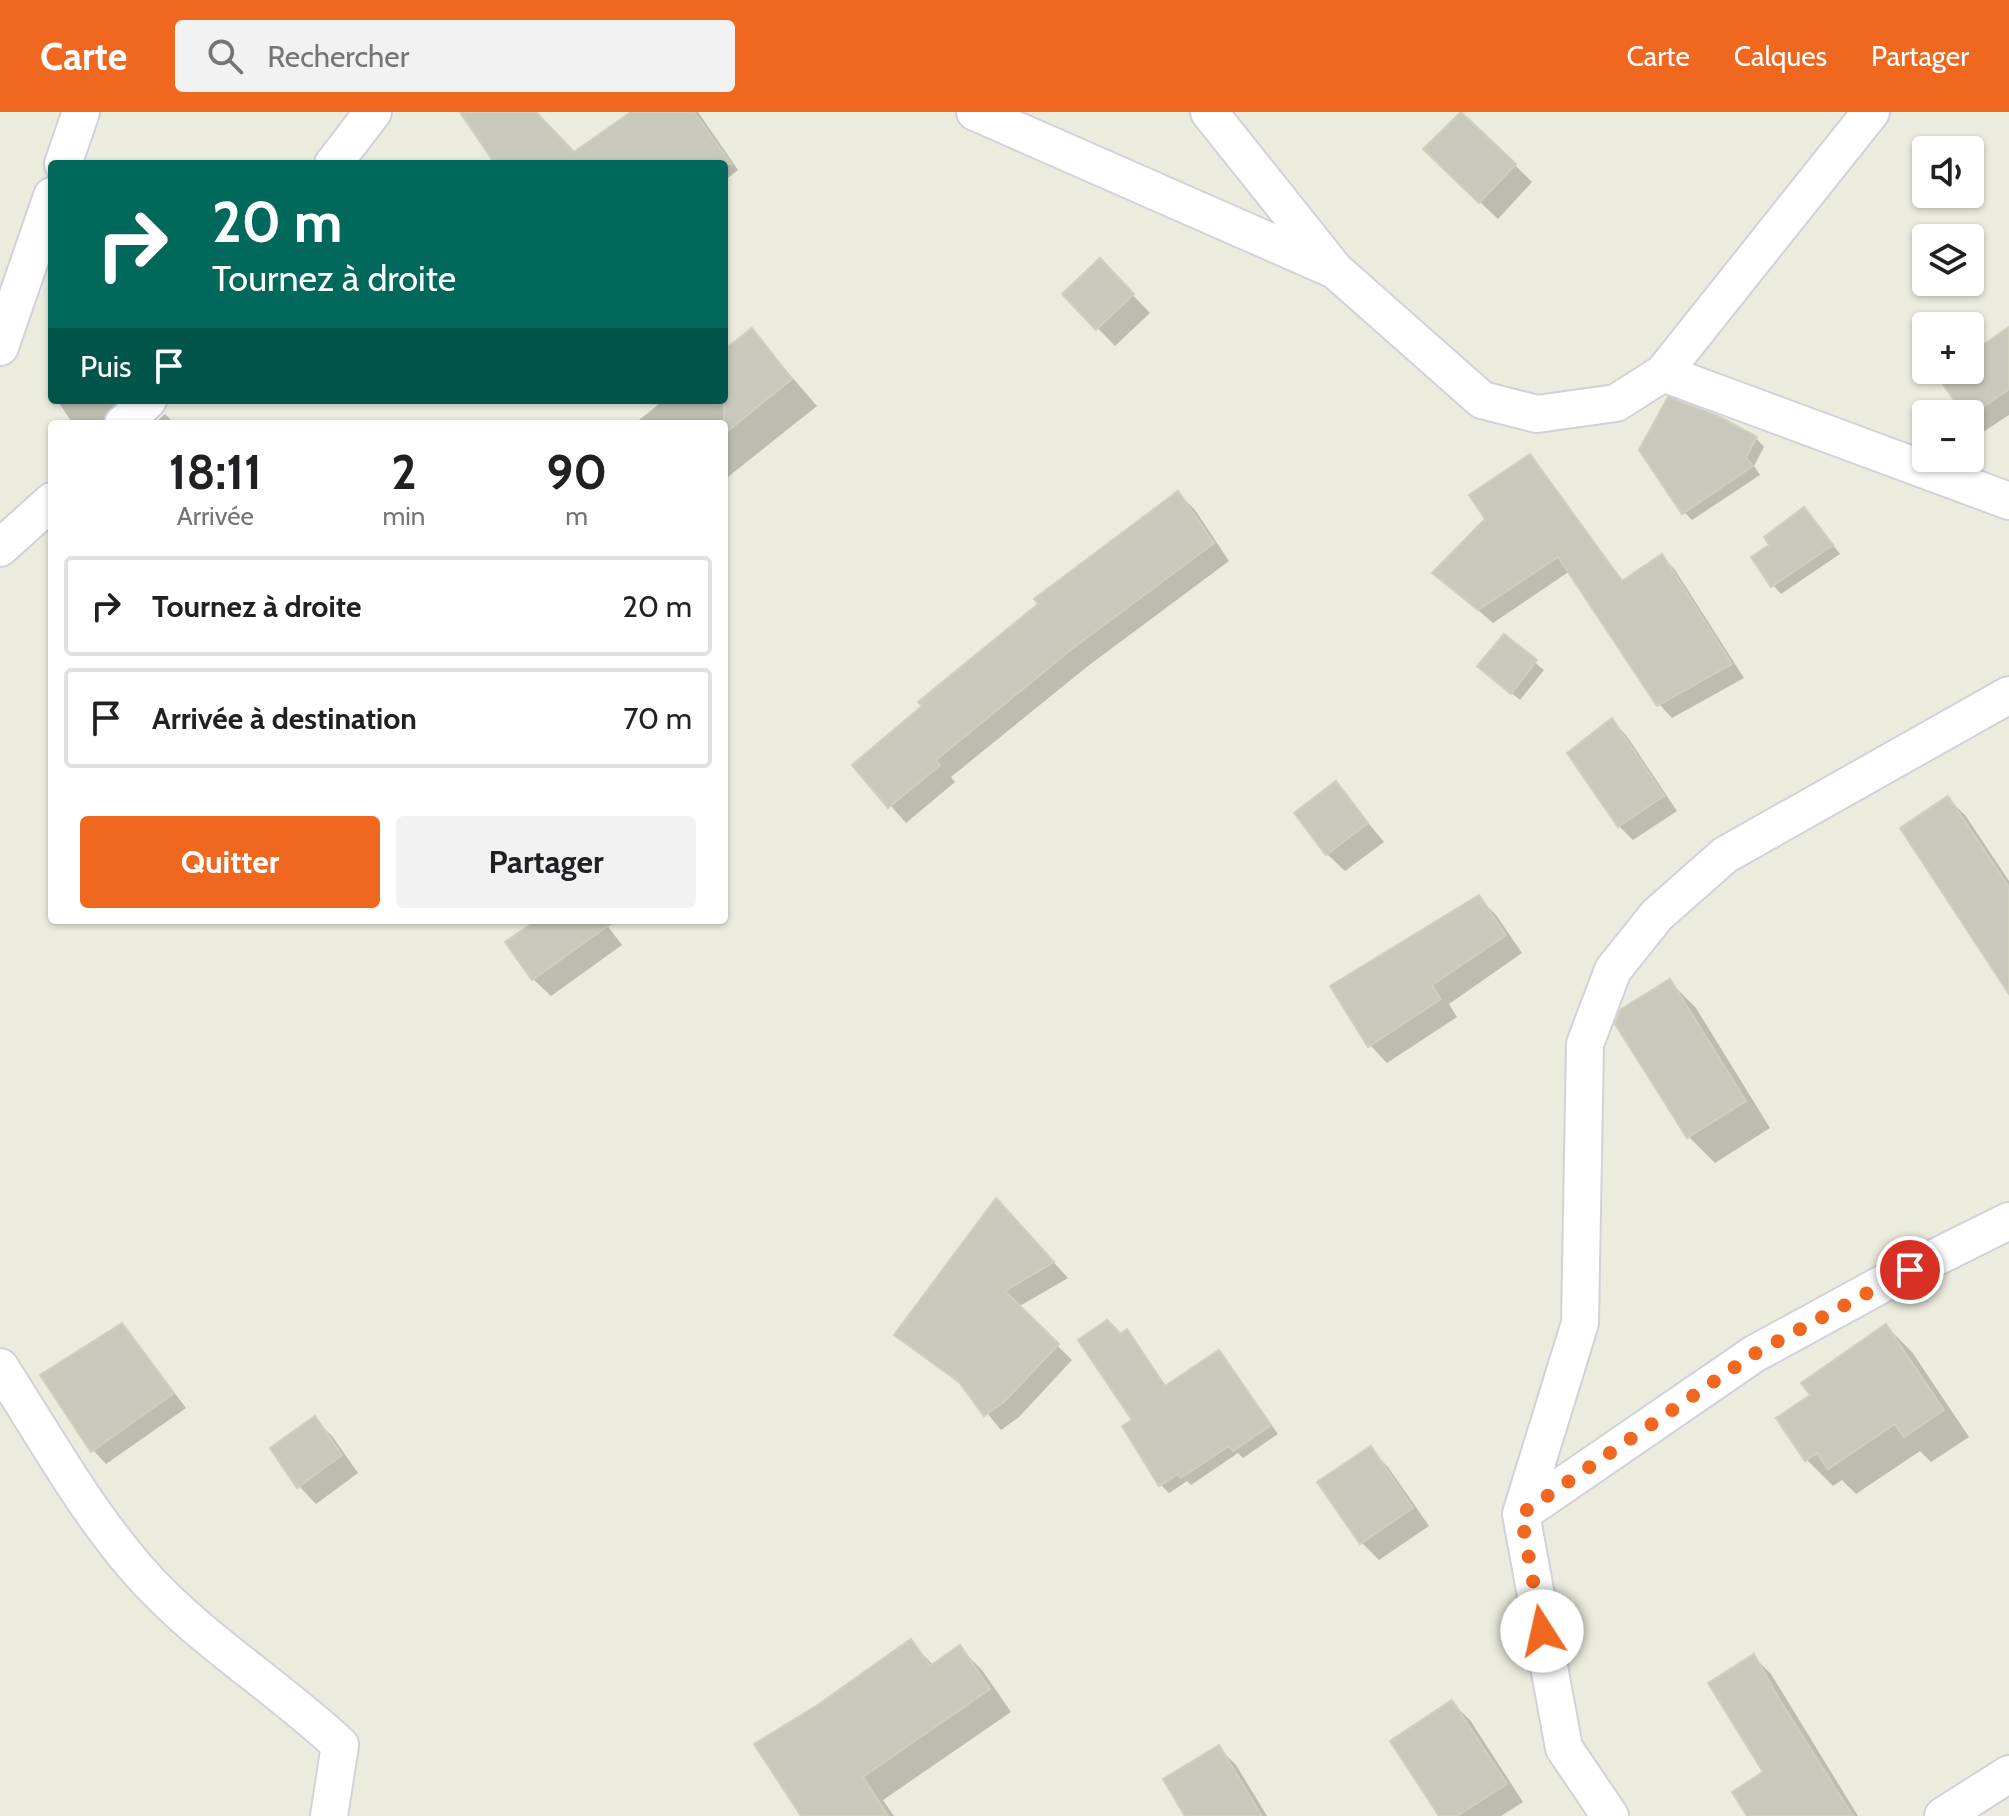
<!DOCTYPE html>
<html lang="fr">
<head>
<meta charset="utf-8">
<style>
  body { margin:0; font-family:Cabin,sans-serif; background:#f2f2f2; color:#202124; height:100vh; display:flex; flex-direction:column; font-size:30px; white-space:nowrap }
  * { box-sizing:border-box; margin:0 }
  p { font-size:26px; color:#757577 }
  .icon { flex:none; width:44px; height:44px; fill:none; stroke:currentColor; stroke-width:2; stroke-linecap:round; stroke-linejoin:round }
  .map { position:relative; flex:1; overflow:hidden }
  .side { position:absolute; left:48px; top:308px; width:680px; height:504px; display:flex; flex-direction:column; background:#fff; border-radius:8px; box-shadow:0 2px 6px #0004 }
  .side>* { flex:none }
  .hud { position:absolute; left:48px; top:48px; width:680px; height:244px; border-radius:8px; box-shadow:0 2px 6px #0004; background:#00695c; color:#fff; overflow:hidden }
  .controls { position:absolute; left:1912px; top:24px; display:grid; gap:16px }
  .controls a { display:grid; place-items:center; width:72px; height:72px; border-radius:8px; background:#fff; box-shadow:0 2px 6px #0004; font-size:40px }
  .pin { position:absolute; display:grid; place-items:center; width:68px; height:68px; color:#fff; margin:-34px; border:4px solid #fff; border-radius:50%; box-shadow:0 2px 8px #0007 }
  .me { position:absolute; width:88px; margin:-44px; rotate:350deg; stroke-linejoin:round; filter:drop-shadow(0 0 6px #0008) }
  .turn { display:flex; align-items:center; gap:28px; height:168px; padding:0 32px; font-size:36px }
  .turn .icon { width:104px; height:104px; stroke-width:2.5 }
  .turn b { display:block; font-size:56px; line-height:68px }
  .then { display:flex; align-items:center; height:76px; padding:0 32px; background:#0003; gap:16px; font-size:30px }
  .eta { display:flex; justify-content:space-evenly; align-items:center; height:136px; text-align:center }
  .eta b { font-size:48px; font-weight:700; line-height:56px }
  .primary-button { display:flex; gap:16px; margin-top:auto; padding:16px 32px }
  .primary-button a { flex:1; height:92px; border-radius:8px; background:#f06720; color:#fff; font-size:32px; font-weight:700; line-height:92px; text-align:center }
  .primary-button a+a { background:#f2f2f2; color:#202124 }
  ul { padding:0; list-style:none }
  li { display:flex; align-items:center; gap:24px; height:100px; margin:0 16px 12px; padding:0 16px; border:4px solid #e0e0e0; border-radius:8px }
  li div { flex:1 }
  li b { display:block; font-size:30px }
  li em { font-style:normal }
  header { display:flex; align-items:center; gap:48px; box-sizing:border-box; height:112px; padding:0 40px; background:#f06720; color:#fff }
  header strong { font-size:38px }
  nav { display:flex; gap:44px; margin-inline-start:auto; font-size:28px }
  .search { width:560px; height:72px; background:#f2f2f2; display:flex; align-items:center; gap:20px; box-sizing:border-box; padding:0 28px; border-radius:8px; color:#757577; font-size:30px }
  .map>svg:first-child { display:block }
  .shadow { fill:#0003 }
  .building { fill:#c8c8bd; stroke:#d0cfbc; stroke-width:2 }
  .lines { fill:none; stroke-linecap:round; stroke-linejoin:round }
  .minor-casing { stroke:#d1d2d9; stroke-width:40 }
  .minor { stroke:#fff; stroke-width:36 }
  .route { stroke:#f06720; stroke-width:14; stroke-dasharray:0 25.2 }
</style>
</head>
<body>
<header>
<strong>Carte</strong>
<div class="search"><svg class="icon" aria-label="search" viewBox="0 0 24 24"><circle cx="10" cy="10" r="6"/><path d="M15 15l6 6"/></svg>Rechercher</div>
<nav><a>Carte</a><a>Calques</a><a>Partager</a></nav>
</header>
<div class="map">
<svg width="2009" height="1704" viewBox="0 0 2009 1704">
  <rect width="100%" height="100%" fill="#ebecde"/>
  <path class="shadow" d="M 634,0 L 698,0 L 738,58 L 724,69 L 724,52 L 630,52 Z
    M 1515,53 L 1532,70 L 1498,107 L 1443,55 Z
    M 1100,149 L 1150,201 L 1115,234 L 1065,182 Z
    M 752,219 L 817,294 L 724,368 L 724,312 L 634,312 L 664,288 L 724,288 L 724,240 Z
    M 2009,220 L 2009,303 L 1983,320 L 1970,307 L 1951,258 L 1970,258 L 1970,246 Z
    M 57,288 L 153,288 L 125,312 L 73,312 Z
    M 165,302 L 175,312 L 154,312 Z
    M 1756,326 L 1764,335 L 1754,354 L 1760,363 L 1692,408 L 1684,400 Z
    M 1530,344 L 1624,470 L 1662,444 L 1675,458 L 1744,566 L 1672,606 L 1659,592 L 1570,459 L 1493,511 L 1435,461 L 1488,407 Z
    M 1178,381 L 1195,398 L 1229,449 L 1088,554 L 951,665 L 955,670 L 906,711 L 855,653 Z
    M 1812,406 L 1840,442 L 1781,482 L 1773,473 Z
    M 1504,525 L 1544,558 L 1520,588 L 1488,562 Z
    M 1612,609 L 1626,623 L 1677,699 L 1633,728 L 1619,714 Z
    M 1336,672 L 1384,730 L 1345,759 L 1327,742 Z
    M 1948,687 L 1965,703 L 2009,769 L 2009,873 Z
    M 1478,785 L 1496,803 L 1522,841 L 1449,892 L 1457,905 L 1387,951 L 1370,933 Z
    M 540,808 L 603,808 L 622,833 L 551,884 L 533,867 Z
    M 1670,870 L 1696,896 L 1770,1016 L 1715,1051 L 1688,1024 Z
    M 1010,1103 L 1068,1166 L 1018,1195 L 1072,1248 L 1019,1305 L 1001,1318 L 968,1278 L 897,1223 Z
    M 122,1213 L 186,1296 L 106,1352 L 93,1338 Z
    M 1886,1214 L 1912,1240 L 1969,1325 L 1931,1350 L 1920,1339 L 1856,1382 L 1842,1368 L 1833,1374 L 1807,1348 L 1779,1306 L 1812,1284 Z
    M 1127,1220 L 1167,1275 L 1218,1240 L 1278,1322 L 1243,1346 L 1238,1341 L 1191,1373 L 1187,1369 L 1169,1381 L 1161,1373 L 1135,1308 L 1121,1225 Z
    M 315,1307 L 332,1324 L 358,1361 L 316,1392 L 299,1374 Z
    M 1370,1337 L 1388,1355 L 1429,1414 L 1379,1448 L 1362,1431 L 1320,1371 Z
    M 911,1530 L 934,1554 L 960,1536 L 982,1558 L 1011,1600 L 883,1688 L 894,1704 L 803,1704 Z
    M 1754,1545 L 1771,1562 L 1858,1704 L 1749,1704 L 1765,1661 Z
    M 1452,1591 L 1470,1608 L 1523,1690 L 1501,1704 L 1442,1704 Z
    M 1219,1636 L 1236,1653 L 1267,1704 L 1188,1704 Z"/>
  <path class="building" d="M 460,0 L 536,0 L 574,40 L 631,0 L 694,0 L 731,52 L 495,52 Z
    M 1461,0 L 1516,52 L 1479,91 L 1423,37 Z
    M 1100,146 L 1134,182 L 1096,218 L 1062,182 Z
    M 2009,215 L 2009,277 L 1970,304 L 1964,302 L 1937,264 L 1947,258 L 1970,258 L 1970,242 Z
    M 752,216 L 792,267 L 724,322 L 724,238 Z
    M 1668,285 L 1720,305 L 1757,325 L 1746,345 L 1753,354 L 1682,402 L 1639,338 Z
    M 1530,342 L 1622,469 L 1662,442 L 1732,552 L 1657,594 L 1558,445 L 1478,498 L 1432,461 L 1485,407 L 1469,383 Z
    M 1178,379 L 1214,431 L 1072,537 L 936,648 L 940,653 L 888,696 L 852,653 L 922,594 L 918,590 L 1038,492 L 1034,487 Z
    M 1804,395 L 1833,433 L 1771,475 L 1751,445 L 1769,433 L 1764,425 Z
    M 1504,522 L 1537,548 L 1511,582 L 1477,554 Z
    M 1612,606 L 1664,684 L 1618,715 L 1567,641 Z
    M 1336,669 L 1368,711 L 1326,743 L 1294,701 Z
    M 1948,684 L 2009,775 L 2009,882 L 1900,716 Z
    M 1479,783 L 1506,823 L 1432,873 L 1441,887 L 1368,935 L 1330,874 Z
    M 537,808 L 616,808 L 532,868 L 505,830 Z
    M 1670,867 L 1746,989 L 1687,1026 L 1615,912 L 1620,898 Z
    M 996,1086 L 1054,1150 L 1005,1179 L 1059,1232 L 1004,1290 L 984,1304 L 959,1270 L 894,1223 Z
    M 1107,1208 L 1121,1222 L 1127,1217 L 1165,1274 L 1219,1238 L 1271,1313 L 1233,1339 L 1229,1334 L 1181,1366 L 1178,1362 L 1159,1374 L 1122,1314 L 1132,1308 L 1078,1228 Z
    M 122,1211 L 174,1281 L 91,1340 L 40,1263 Z
    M 1886,1212 L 1944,1298 L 1904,1325 L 1895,1312 L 1828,1357 L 1817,1341 L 1805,1349 L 1776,1306 L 1810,1283 L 1801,1271 Z
    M 315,1304 L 342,1343 L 297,1376 L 270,1336 Z
    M 1371,1334 L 1413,1396 L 1360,1432 L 1317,1370 Z
    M 911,1527 L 930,1554 L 960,1533 L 990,1577 L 863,1665 L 888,1704 L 801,1704 L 754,1632 L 816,1594 Z
    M 1754,1542 L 1778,1585 L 1853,1704 L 1747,1704 L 1732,1680 L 1763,1660 L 1708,1571 Z
    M 1452,1588 L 1507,1672 L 1457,1704 L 1439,1704 L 1390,1629 Z
    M 1219,1633 L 1262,1704 L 1185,1704 L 1163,1667 Z"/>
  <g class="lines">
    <defs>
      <path id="minor" d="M 975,0 L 1330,156
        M 1209,0 L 1335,158 L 1482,288 L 1537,302 L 1616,291 L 1663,261 L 2009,389
        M 63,52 L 81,0
        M 333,52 L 373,0
        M 0,235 L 52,84
        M 1663,261 L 1871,0
        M 123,312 L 148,288
        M 0,436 L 52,389
        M 0,1255 C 44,1323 84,1396 137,1457 C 196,1525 275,1572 340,1633 L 329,1704
        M 1521,1402 L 1754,1242 L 1886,1170 L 2009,1109
        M 1610,1704 L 1564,1636 L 1521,1402 L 1580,1211 L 1585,932 L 1613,858 L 1657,803 L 1725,743 L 2009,583
        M 1943,1704 L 2009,1662"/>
    </defs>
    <use href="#minor" class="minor-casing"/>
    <use href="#minor" class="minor"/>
  </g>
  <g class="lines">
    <path class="route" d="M 1542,1519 L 1521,1402 L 1754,1242 L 1910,1158"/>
  </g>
</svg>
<div class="controls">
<a><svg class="icon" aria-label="sound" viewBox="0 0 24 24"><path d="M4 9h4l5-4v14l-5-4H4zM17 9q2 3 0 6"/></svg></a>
<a><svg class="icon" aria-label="layers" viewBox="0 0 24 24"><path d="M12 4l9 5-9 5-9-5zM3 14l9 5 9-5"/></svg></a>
<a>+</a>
<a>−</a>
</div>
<div class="pin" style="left:1910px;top:1158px;background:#d93025"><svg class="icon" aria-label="arrive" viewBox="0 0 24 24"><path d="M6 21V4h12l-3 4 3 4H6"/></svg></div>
<svg class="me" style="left:1542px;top:1519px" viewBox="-20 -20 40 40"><circle r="19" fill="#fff"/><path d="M0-13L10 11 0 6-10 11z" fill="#f06720"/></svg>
<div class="hud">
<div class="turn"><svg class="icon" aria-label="right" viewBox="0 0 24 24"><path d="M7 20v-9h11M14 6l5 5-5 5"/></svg><div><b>20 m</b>Tournez à droite</div></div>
<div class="then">Puis<svg class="icon" aria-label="arrive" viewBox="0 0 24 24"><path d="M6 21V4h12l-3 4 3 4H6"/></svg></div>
</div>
<section class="side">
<div class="eta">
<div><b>18:11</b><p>Arrivée</p></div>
<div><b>2</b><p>min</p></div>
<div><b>90</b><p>m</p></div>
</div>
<ul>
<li><svg class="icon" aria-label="right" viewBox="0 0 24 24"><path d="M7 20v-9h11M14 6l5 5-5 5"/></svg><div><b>Tournez à droite</b></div><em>20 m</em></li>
<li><svg class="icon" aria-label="arrive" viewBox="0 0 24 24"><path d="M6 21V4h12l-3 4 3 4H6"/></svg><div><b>Arrivée à destination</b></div><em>70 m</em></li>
</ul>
<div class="primary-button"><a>Quitter</a><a>Partager</a></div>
</section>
</div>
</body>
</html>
